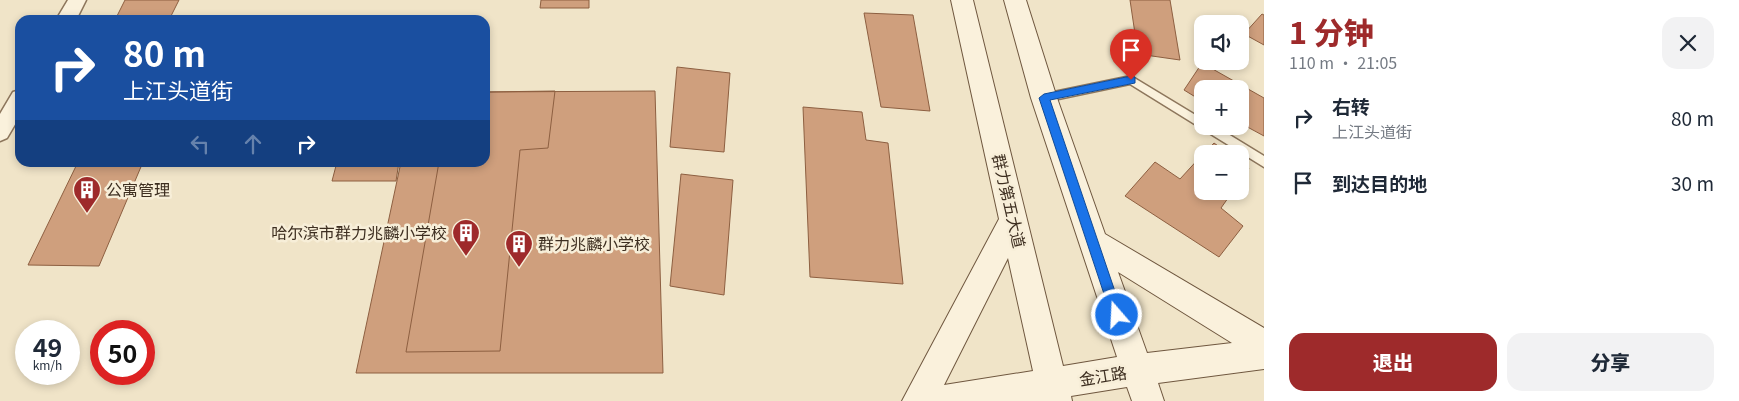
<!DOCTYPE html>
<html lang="zh">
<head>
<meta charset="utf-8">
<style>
  body { margin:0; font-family:Georgia,"Noto Sans SC",serif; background:#f2f2f3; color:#1f2937; height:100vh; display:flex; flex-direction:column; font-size:19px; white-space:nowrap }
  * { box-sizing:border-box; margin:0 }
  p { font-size:16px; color:#747a83 }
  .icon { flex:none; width:28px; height:28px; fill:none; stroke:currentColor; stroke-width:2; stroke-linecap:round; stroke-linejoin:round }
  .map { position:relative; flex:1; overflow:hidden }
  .side { display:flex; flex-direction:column; background:#fff; width:475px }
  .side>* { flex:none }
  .top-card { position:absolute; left:15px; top:15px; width:475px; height:152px; border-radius:15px; box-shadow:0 2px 8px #0003; background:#1a4fa0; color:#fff; overflow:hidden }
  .fabs { position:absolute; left:1194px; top:15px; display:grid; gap:10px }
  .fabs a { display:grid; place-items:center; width:55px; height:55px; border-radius:10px; background:#fff; box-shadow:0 2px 8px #0003; font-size:25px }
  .speed { position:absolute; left:15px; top:320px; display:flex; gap:10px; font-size:25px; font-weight:700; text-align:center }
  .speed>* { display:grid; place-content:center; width:65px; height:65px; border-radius:50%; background:#fff; box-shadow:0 2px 8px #0003; line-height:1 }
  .speed small { font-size:12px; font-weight:400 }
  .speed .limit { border:8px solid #d22; background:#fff; color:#111 }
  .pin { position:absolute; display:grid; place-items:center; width:42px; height:42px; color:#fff; margin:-51px -21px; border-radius:50% 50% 50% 0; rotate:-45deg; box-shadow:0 0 5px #0007 }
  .pin .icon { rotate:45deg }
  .me { position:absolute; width:55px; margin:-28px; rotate:341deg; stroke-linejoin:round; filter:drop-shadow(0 0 4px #0008) }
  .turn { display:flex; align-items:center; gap:18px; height:105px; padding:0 25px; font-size:22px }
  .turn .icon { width:65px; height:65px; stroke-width:2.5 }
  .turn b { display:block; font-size:35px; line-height:42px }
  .lanes { display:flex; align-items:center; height:48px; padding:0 25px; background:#0003; justify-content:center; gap:25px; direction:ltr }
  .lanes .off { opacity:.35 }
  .round { display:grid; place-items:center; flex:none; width:52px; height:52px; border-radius:15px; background:#f2f2f3 }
  .overview { display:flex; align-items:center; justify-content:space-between; height:85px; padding:0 25px }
  h1 { font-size:30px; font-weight:800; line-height:38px; color:#9e2a2b }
  .cta { display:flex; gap:10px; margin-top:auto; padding:10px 25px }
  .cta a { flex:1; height:58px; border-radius:15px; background:#9e2a2b; color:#fff; font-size:20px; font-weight:800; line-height:58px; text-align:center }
  .cta a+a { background:#f2f2f3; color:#1f2937 }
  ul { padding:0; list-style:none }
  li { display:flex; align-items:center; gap:15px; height:65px; padding:0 25px }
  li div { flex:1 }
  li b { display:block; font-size:19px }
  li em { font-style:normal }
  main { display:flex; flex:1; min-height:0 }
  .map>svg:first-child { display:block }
  .building { fill:#cf9f7d; stroke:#8d5f41 }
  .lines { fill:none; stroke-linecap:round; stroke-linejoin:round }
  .lane-casing { stroke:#8d765c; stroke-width:3 }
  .street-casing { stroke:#8d765c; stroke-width:3 }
  .secondary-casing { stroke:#6f573f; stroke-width:2 }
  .lane { fill:#faf1dc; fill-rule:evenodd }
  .street { fill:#faf1dc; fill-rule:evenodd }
  .secondary { fill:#faf1dc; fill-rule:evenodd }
  .route { fill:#1a73e8; stroke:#114b97 }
  .labels { text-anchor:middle; stroke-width:5; stroke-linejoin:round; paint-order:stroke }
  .poi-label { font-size:16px; fill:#3d2e20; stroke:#f7eed8; text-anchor:start }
  .street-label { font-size:16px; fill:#3d2e20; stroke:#f7eed8 }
</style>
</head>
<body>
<main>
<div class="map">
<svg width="1264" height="401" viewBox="0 0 1264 401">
  <rect width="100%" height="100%" fill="#f0e4c8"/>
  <path class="building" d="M 125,0 L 179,0 L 169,20 L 115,20 Z
    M 541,0 L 589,0 L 589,8 L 540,8 Z
    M 1130,0 L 1170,0 L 1180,60 L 1138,54 Z
    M 864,13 L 913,15 L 930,111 L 881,107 Z
    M 1262,14 L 1264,15 L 1264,45 L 1244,34 Z
    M 1202,63 L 1264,98 L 1264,136 L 1240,123 L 1240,89 L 1202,89 L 1202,101 L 1184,90 Z
    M 677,67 L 730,73 L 724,152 L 670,147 Z
    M 555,91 L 548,148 L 520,150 L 500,351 L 406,352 L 439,162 L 485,162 L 485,92 Z
    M 655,91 L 663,373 L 356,373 L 401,162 L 485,162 L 485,92 Z
    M 803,107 L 862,112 L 866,140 L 888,143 L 903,284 L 810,277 Z
    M 1214,143 L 1229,154 L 1204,154 Z
    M 1202,155 L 1202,191 L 1233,191 L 1221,208 L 1243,226 L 1219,257 L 1125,196 L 1155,162 L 1180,179 Z
    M 1240,161 L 1249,168 L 1240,181 Z
    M 78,162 L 143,162 L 99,266 L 28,265 Z
    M 337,162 L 399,162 L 396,181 L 332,181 Z
    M 681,174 L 733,180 L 724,295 L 670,286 Z"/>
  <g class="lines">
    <defs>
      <path id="lane" d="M 1131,76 L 1202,119 L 1202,126 L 1215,126 L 1264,156 L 1264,167 L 1130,84 L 1044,102 L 1039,98 L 1044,94 Z"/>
      <path id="street" d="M 68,0 L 86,0 L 76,20 L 56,20 Z
        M 20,90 L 20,116 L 7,138 L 0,141 L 0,114 L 13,92 Z"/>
      <path id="secondary" d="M 951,0 L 973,0 L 1063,366 L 1117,357 L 1031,98 L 1004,0 L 1026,0 L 1057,98 L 1105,234 L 1264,328 L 1264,369 L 1158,383 L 1164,401 L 1132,401 L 1127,387 L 1071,396 L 1072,401 L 902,401 L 999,219 ZM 1008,258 L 1033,371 L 944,385 ZM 1118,272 L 1232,343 L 1147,353 Z"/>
    </defs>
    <use href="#lane" class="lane-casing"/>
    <use href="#street" class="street-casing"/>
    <use href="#secondary" class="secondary-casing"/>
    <use href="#lane" class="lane"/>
    <use href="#street" class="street"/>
    <use href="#secondary" class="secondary"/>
  </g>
  <path class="route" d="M 1131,76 L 1135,77 L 1135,83 L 1050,100 L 1123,315 L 1122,319 L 1117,321 L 1113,319 L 1111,315 L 1039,98 L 1044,94 Z"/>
  <defs>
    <symbol id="building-pin" viewBox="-11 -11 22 30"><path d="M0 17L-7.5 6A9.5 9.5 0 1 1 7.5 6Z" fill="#9e2a2b" stroke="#f7eed8"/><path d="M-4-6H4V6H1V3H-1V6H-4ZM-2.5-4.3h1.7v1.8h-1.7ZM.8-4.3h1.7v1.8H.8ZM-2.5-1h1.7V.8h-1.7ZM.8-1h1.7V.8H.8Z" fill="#fff"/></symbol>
  </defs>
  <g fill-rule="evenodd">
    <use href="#building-pin" x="71" y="174" width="32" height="43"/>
    <use href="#building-pin" x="450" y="217" width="32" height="43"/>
    <use href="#building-pin" x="503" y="228" width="32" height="43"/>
  </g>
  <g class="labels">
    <g class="poi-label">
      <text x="106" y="196">公寓管理</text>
      <text x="447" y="239" text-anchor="end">哈尔滨市群力兆麟小学校</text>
      <text x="538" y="250">群力兆麟小学校</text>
    </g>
    <g class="street-label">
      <text transform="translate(1009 201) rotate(77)" y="6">群力第五大道</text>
      <text transform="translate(1103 376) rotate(-9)" y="6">金江路</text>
    </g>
  </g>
</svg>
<div class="fabs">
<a><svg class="icon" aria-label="sound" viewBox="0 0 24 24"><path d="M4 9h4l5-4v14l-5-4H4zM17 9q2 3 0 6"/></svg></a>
<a>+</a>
<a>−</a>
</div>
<div class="speed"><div>49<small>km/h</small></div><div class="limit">50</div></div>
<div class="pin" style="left:1131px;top:80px;background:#d93025"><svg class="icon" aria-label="arrive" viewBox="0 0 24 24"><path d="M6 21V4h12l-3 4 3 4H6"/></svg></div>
<svg class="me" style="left:1117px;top:315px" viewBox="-20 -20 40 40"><circle r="17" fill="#1a73e8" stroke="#fff" stroke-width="3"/><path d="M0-11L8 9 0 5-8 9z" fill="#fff"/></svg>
<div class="top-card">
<div class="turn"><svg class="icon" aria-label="right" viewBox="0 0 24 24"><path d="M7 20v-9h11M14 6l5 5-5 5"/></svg><div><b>80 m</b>上江头道街</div></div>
<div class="lanes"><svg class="icon off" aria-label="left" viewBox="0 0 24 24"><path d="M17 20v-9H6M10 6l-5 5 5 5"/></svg><svg class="icon off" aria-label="ahead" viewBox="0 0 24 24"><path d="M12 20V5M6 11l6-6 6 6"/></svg><svg class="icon" aria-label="right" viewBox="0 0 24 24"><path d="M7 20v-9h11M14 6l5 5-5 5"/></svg></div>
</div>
</div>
<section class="side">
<div class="overview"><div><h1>1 分钟</h1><p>110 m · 21:05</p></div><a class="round"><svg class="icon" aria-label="close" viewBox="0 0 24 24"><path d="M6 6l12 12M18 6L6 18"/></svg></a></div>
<ul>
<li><svg class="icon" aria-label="right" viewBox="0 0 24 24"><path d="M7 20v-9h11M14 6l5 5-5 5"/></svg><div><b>右转</b><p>上江头道街</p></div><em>80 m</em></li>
<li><svg class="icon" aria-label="arrive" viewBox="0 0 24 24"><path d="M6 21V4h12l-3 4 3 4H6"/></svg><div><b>到达目的地</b></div><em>30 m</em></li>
</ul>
<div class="cta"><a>退出</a><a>分享</a></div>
</section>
</main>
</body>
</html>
